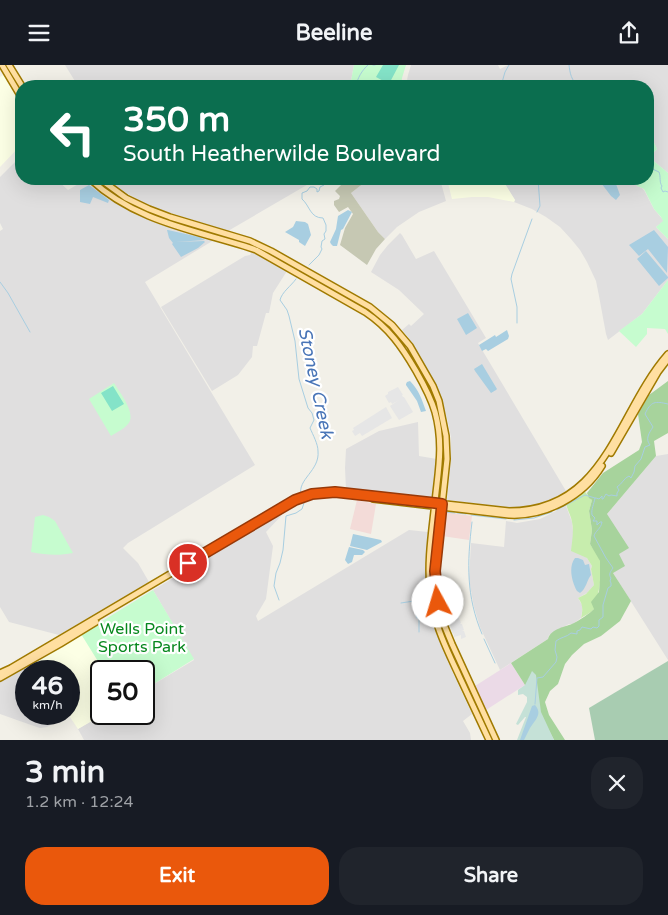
<!DOCTYPE html>
<html lang="en">
<head>
<meta charset="utf-8">
<style>
  body { margin:0; font-family:"Varela Round",sans-serif; background:#20242c; color:#f1f3f6; height:100vh; display:flex; flex-direction:column; font-size:19px; white-space:nowrap }
  * { box-sizing:border-box; margin:0 }
  p { font-size:16px; color:#9ea1a6 }
  .icon { flex:none; width:28px; height:28px; fill:none; stroke:currentColor; stroke-width:2; stroke-linecap:round; stroke-linejoin:round }
  .map { position:relative; height:675px; overflow:hidden }
  .drawer { display:flex; flex-direction:column; background:#171b24; flex:1 }
  .drawer>* { flex:none }
  .hud { position:absolute; left:15px; top:15px; width:639px; height:105px; border-radius:20px; box-shadow:0 5px 20px #0002; background:#0b6e4f; color:#fff; overflow:hidden }
  .speed { position:absolute; left:15px; top:595px; display:flex; gap:10px; font-size:25px; font-weight:700; text-align:center }
  .speed>* { display:grid; place-content:center; width:65px; height:65px; border-radius:50%; background:#171b24; box-shadow:0 5px 20px #0002; line-height:1 }
  .speed small { font-size:12px; font-weight:400 }
  .speed .limit { border:2px solid #111; border-radius:8px; background:#fff; color:#111 }
  .pin { position:absolute; display:grid; place-items:center; width:42px; height:42px; color:#fff; margin:-21px; border:2px solid #fff; border-radius:50%; box-shadow:0 1px 5px #0007 }
  .me { position:absolute; width:55px; margin:-28px; rotate:354deg; stroke-linejoin:round; filter:drop-shadow(0 0 4px #0008) }
  .turn { display:flex; align-items:center; gap:18px; height:105px; padding:0 25px; font-size:22px }
  .turn .icon { width:65px; height:65px; stroke-width:2.5 }
  .turn b { display:block; font-size:35px; line-height:42px }
  .round { display:grid; place-items:center; flex:none; width:52px; height:52px; border-radius:20px; background:#20242c }
  .overview { display:flex; align-items:center; justify-content:space-between; height:85px; padding:0 25px }
  h1 { font-size:30px; font-weight:800; line-height:38px }
  .primary-button { display:flex; gap:10px; margin-top:auto; padding:10px 25px }
  .primary-button a { flex:1; height:58px; border-radius:20px; background:#ea580c; color:#fff; font-size:20px; font-weight:800; line-height:58px; text-align:center }
  .primary-button a+a { background:#20242c; color:#f1f3f6 }
  header { display:flex; justify-content:space-between; align-items:center; height:65px; padding:0 25px; background:#171b24; font-size:22px; font-weight:800 }
  .map>svg:first-child { display:block }
  .residential { fill:#e0dfdf }
  .commercial { fill:#f3dbd8 }
  .industrial { fill:#ebdae7 }
  .education { fill:#fcffe5 }
  .construction { fill:#c6c8b3 }
  .grass { fill:#c7edad }
  .forest { fill:#a7d39c }
  .wetland { fill:#c5e1d7 }
  .cemetery { fill:#a8ccb1 }
  .park { fill:#c6fccf }
  .pitch { fill:#84e3c8 }
  .parking { fill:#e6e6e6 }
  .water { fill:#a8cee1 }
  .lines { fill:none; stroke-linecap:round; stroke-linejoin:round }
  .stream { stroke:#a8cee1; stroke-width:1 }
  .major-casing { stroke:#a07a00; stroke-width:8 }
  .major { stroke:#ffdfa1; stroke-width:5 }
  .route-casing { stroke:#983908; stroke-width:12 }
  .route { stroke:#ea580c; stroke-width:9 }
  .labels { text-anchor:middle; stroke-width:4.5; stroke-linejoin:round; paint-order:stroke }
  .park-label { font-size:16px; fill:#07881e; stroke:#fff }
  .water-label { font-size:18px; font-style:italic; fill:#4975b7; stroke:#fff }
</style>
</head>
<body>
<header><svg class="icon" aria-label="menu" viewBox="0 0 24 24"><path d="M4 6h16M4 12h16M4 18h16"/></svg>Beeline<svg class="icon" aria-label="share" viewBox="0 0 24 24"><path d="M12 15V3M7 8l5-5 5 5M5 13v7h14v-7"/></svg></header>
<div class="map">
<svg width="668" height="675" viewBox="0 0 668 675">
  <rect width="100%" height="100%" fill="#f2f0e8"/>
  <path class="residential" d="M 65,0 L 354,0 L 350,21 L 78,21 Z
    M 411,0 L 498,0 L 500,4 L 508,0 L 668,0 L 668,108 L 649,92 L 657,84 L 648,66 L 648,21 L 406,21 L 408,10 Z
    M 21,91 L 21,114 L 56,114 L 68,125 L 87,114 L 109,133 L 130,146 L 159,159 L 214,175 L 145,217 L 255,400 L 128,478 L 123,483 L 138,498 L 149,517 L 59,570 L 9,557 L 0,542 L 0,166 L 3,164 L 0,158 L 0,112 Z
    M 106,114 L 313,114 L 312,117 L 228,166 L 155,143 L 128,129 Z
    M 369,114 L 440,114 L 446,136 L 419,147 L 397,162 L 385,174 L 378,167 L 351,128 Z
    M 502,114 L 633,114 L 637,121 L 642,123 L 644,125 L 654,144 L 664,156 L 656,162 L 668,174 L 668,215 L 642,249 L 608,275 L 606,269 L 599,231 L 596,216 L 587,197 L 580,185 L 571,174 L 560,162 L 546,152 L 532,144 L 514,137 L 515,135 Z
    M 400,168 L 402,170 L 416,194 L 434,186 L 486,273 L 478,278 L 566,426 L 549,436 L 533,441 L 518,443 L 502,442 L 447,435 L 451,394 L 451,372 L 447,353 L 437,323 L 424,300 L 421,292 L 408,272 L 402,265 L 409,259 L 411,261 L 424,249 L 399,225 L 371,207 L 380,190 L 388,180 Z
    M 252,187 L 287,206 L 273,228 L 269,248 L 266,248 L 257,281 L 253,281 L 252,292 L 238,310 L 212,326 L 161,242 L 245,191 L 250,190 Z
    M 418,357 L 419,391 L 437,394 L 432,435 L 346,425 L 345,403 L 346,384 L 379,366 Z
    M 668,389 L 668,595 L 613,508 L 619,489 L 607,449 L 656,391 Z
    M 566,441 L 572,457 L 573,466 L 587,493 L 592,501 L 591,504 L 594,520 L 587,528 L 578,533 L 582,540 L 582,546 L 581,553 L 573,559 L 569,559 L 554,567 L 549,570 L 548,574 L 500,605 L 480,562 L 474,542 L 469,514 L 471,478 L 504,482 L 506,456 L 517,458 L 540,454 Z
    M 282,450 L 266,467 L 273,481 L 266,534 L 256,551 L 258,556 L 409,465 L 428,467 L 426,501 L 426,518 L 430,545 L 436,566 L 447,593 L 447,595 L 472,649 L 463,656 L 470,668 L 471,675 L 84,675 L 78,664 L 104,649 L 144,649 L 144,625 L 194,595 L 153,525 L 275,453 Z
    M 29,599 L 30,599 L 34,606 L 26,606 L 26,649 L 59,649 L 62,654 L 47,662 L 40,663 L 31,660 L 0,649 L 0,615 L 9,612 Z"/>
  <path class="commercial" d="M 357,435 L 376,439 L 371,469 L 350,464 Z
    M 444,447 L 472,451 L 469,475 L 442,471 Z"/>
  <path class="industrial" d="M 511,598 L 525,620 L 486,645 L 475,621 Z"/>
  <path class="education" d="M 3,10 L 8,16 L 21,38 L 21,80 L 0,102 L 0,12 Z
    M 447,114 L 502,114 L 515,135 L 514,137 L 488,132 L 472,132 L 452,134 Z
    M 81,569 L 84,571 L 104,606 L 101,606 L 101,649 L 104,649 L 78,664 L 68,649 L 69,606 L 42,606 L 36,596 Z"/>
  <path class="construction" d="M 347,114 L 369,114 L 351,128 L 378,167 L 385,174 L 376,184 L 367,200 L 340,180 L 345,163 L 353,149 L 348,142 L 339,147 L 334,140 L 334,136 L 339,134 L 340,131 L 335,126 Z"/>
  <path class="grass" d="M 584,426 C 588,429 589,433 592,435 L 589,446 L 592,465 L 590,479 C 593,484 599,490 600,496 C 603,506 598,535 594,544 C 591,548 585,550 581,553 C 583,545 583,539 578,533 L 586,529 L 594,520 L 591,504 L 592,501 L 587,493 L 571,486 C 572,477 574,466 572,457 C 571,450 567,445 566,438 Z"/>
  <path class="forest" d="M 668,316 L 668,368 L 654,376 L 656,391 L 607,449 L 629,483 L 619,489 L 625,501 L 613,508 L 631,536 L 620,556 L 601,571 L 584,579 L 572,590 L 565,599 L 558,619 L 550,626 L 545,637 L 549,650 L 565,675 L 554,675 L 525,620 L 511,598 L 548,574 C 551,563 566,562 574,558 C 580,555 589,549 594,544 L 591,537 L 599,527 L 600,515 L 600,496 L 590,479 L 592,465 L 589,446 L 592,435 L 589,433 L 587,428 L 603,408 L 639,385 L 642,377 L 638,349 L 649,330 Z"/>
  <path class="wetland" d="M 532,606 L 536,610 L 541,647 L 554,675 L 517,675 L 526,652 L 525,652 L 518,660 L 516,659 L 527,637 L 527,632 L 523,629 L 518,630 L 518,625 L 525,620 Z"/>
  <path class="cemetery" d="M 668,596 L 668,675 L 595,675 L 589,643 Z"/>
  <path class="park" d="M 354,0 L 406,0 L 402,13 L 401,21 L 350,21 Z
    M 648,65 L 657,84 L 649,92 L 668,108 L 668,174 L 656,162 L 663,156 L 661,152 L 654,144 L 644,124 L 642,123 L 637,121 L 633,114 L 648,114 Z
    M 668,215 L 668,269 L 665,264 L 647,263 L 647,269 L 636,282 L 619,266 L 642,249 Z
    M 114,318 C 120,328 137,349 128,359 C 124,364 117,367 111,371 L 89,334 Z
    M 43,450 L 49,452 L 55,456 L 73,488 C 58,491 46,490 31,487 L 35,452 Z
    M 153,525 L 194,594 L 144,625 L 144,606 L 104,606 L 81,569 Z"/>
  <path class="pitch" d="M 383,0 L 399,0 L 389,19 L 376,12 Z
    M 113,321 L 124,339 L 112,346 L 101,328 Z"/>
  <path class="parking" d="M 398,322 L 403,330 L 402,330 L 403,332 L 404,332 L 413,347 L 399,355 L 390,341 L 399,335 L 392,339 L 391,337 L 389,338 L 385,331 L 388,329 L 388,327 Z
    M 386,342 L 392,353 L 362,371 L 360,368 L 355,371 L 352,366 L 354,365 L 353,363 Z
    M 458,551 L 461,558 L 460,559 L 462,559 L 464,565 L 462,566 L 464,566 L 466,572 L 461,574 L 461,570 L 454,572 L 454,569 L 455,568 L 453,569 L 451,562 L 452,561 L 451,562 L 448,554 Z"/>
  <path class="water" d="M 598,114 L 612,114 L 616,119 L 620,130 L 616,135 L 611,131 Z
    M 89,120 L 109,135 L 108,138 L 93,132 L 90,139 L 80,137 L 80,125 Z
    M 348,145 L 352,147 L 343,164 L 341,165 L 337,181 L 333,181 L 331,179 L 330,177 L 336,164 L 338,151 Z
    M 296,156 L 305,157 L 308,159 L 311,170 L 305,181 L 299,177 L 299,175 L 285,167 L 293,162 Z
    M 167,165 L 168,165 L 199,172 L 205,175 L 176,177 L 204,176 L 205,177 L 198,183 L 181,192 L 172,179 L 173,178 L 169,173 Z
    M 654,165 L 668,182 L 667,208 L 648,184 L 639,191 L 629,180 Z
    M 646,186 L 668,212 L 668,213 L 659,221 L 637,194 Z
    M 468,248 L 477,263 L 466,270 L 457,254 Z
    M 507,265 L 509,271 L 508,274 L 488,286 L 486,284 L 482,286 L 479,280 L 495,270 L 496,272 Z
    M 482,299 L 497,324 L 496,325 L 491,328 L 475,306 L 474,304 Z
    M 410,316 C 419,325 422,335 426,346 L 421,347 L 417,336 L 406,320 L 406,319 L 407,317 Z
    M 353,469 L 381,475 L 382,477 L 367,485 L 350,481 Z
    M 349,482 L 363,485 L 365,487 L 362,490 L 354,490 L 352,497 L 348,499 L 345,495 Z
    M 575,493 L 578,493 L 583,495 L 585,500 L 589,499 L 591,510 C 587,515 586,524 580,528 L 577,526 C 572,517 568,502 575,493 Z
    M 420,533 L 423,536 L 425,551 L 424,553 L 419,554 L 416,553 L 414,537 L 415,534 Z
    M 535,640 C 543,649 535,655 530,663 C 528,667 526,671 524,675 L 520,675 L 532,641 Z"/>
  <g class="lines">
    <path class="stream" d="M 373,0 L 375,0
      M 569,0 C 570,8 571,16 579,21
      M 356,21 C 357,14 362,5 368,0
      M 501,21 L 505,7 L 509,0
      M 648,102 L 659,107 C 661,112 659,117 662,121 L 661,123 L 663,127 L 665,126 L 668,127
      M 537,147 L 540,141 L 538,114
      M 309,200 L 319,190 L 322,184 L 321,182 L 322,176 L 325,174 L 324,169 L 326,166 L 326,160 L 323,153 C 310,153 310,141 302,134 L 302,128 L 307,126 L 310,122 L 314,122 L 317,124 L 317,127 L 319,126 L 320,122 L 324,120 L 325,115 L 322,114
      M 296,214 C 291,221 282,227 280,235 L 287,245 L 289,251 L 295,276 L 299,314 L 308,343 L 312,348 L 314,355 L 310,363 C 313,370 318,379 318,386 C 320,406 297,414 301,430
      M 0,217 L 8,228 L 30,267
      M 517,258 L 517,242 L 511,214 L 512,209 L 532,154
      M 557,445 L 583,431 L 585,430 L 595,433
      M 445,447 L 455,448
      M 457,448 L 466,449
      M 471,450 L 506,454
      M 514,455 L 534,453 L 552,447
      M 472,457 C 467,498 466,531 482,569
      M 279,535 L 274,521 L 276,508 L 280,498 L 283,485 L 286,451 L 296,448 L 302,444 L 304,438
      M 401,538 L 414,536
      M 419,567 L 419,554
      M 484,574 L 495,598
      M 535,639 L 537,613 L 543,612 L 556,597 L 557,592 L 555,585 L 556,576 C 561,572 567,572 571,568 L 577,569 L 577,566 L 580,565 L 582,562 L 591,564 L 593,562 L 597,563 L 599,561 L 599,555 L 603,552 L 603,540 L 608,523 L 611,521 L 611,518 L 610,516 L 611,513 C 608,509 611,506 613,503 L 606,493 L 594,471 C 595,466 601,464 602,457 L 600,457 L 597,460 L 597,456 L 593,456 L 595,453 L 592,450 C 591,444 594,439 595,433 L 596,433 L 599,434 L 602,431 L 602,434 L 603,434 L 606,429 L 609,431 L 611,430 L 617,431 L 617,428 L 619,425 L 617,422 C 622,419 624,413 629,411 L 631,413 L 634,407 L 635,401 L 641,394 L 645,382 L 650,380 C 645,374 649,368 653,362 L 645,349 C 651,336 655,336 668,339"/>
    <defs>
      <path id="major" d="M 2,0 L 21,32
        M 9,0 L 22,21
        M 90,114 C 134,155 189,164 244,181 L 256,185 L 365,247 C 389,263 402,282 416,306 C 424,320 431,333 435,347 C 444,380 438,406 435,437 C 432,466 427,496 430,524 C 432,556 447,585 460,613 C 470,634 479,654 489,675
        M 100,114 L 126,133 L 149,144 L 170,152 L 250,176 L 271,186 L 370,242 L 392,260 L 410,281 L 433,321 L 439,336 L 446,371 L 447,394 L 435,506 L 438,537 L 445,562 L 452,579 L 496,675
        M 611,388 L 658,307 L 668,294
        M 373,434 L 509,450 C 545,452 583,432 602,401
        M 0,608 L 11,603 L 295,435 C 312,428 328,426 347,428 L 509,446 C 607,446 616,348 668,289
        M 0,613 L 60,579 L 96,557"/>
    </defs>
    <use href="#major" class="major-casing"/>
    <use href="#major" class="major"/>
  </g>
  <g class="lines">
    <defs>
      <path id="route" d="M 188,498 L 295,435 L 312,429 L 335,427 L 435,438 L 442,439 L 435,506 L 438,537"/>
    </defs>
    <use href="#route" class="route-casing"/>
    <use href="#route" class="route"/>
  </g>
  <g class="labels">
    <g class="park-label">
      <text x="142" y="569">Wells Point<tspan x="142" dy="18">Sports Park</tspan></text>
    </g>
    <g class="water-label">
      <text transform="translate(316 318) rotate(78)" y="6">Stoney Creek</text>
    </g>
  </g>
</svg>
<div class="speed"><div>46<small>km/h</small></div><div class="limit">50</div></div>
<div class="pin" style="left:188px;top:498px;background:#d93025"><svg class="icon" aria-label="arrive" viewBox="0 0 24 24"><path d="M6 21V4h12l-3 4 3 4H6"/></svg></div>
<svg class="me" style="left:438px;top:537px" viewBox="-20 -20 40 40"><circle r="19" fill="#fff"/><path d="M0-13L10 11 0 6-10 11z" fill="#ea580c"/></svg>
<div class="hud">
<div class="turn"><svg class="icon" aria-label="left" viewBox="0 0 24 24"><path d="M17 20v-9H6M10 6l-5 5 5 5"/></svg><div><b>350 m</b>South Heatherwilde Boulevard</div></div>
</div>
</div>
<section class="drawer">
<div class="overview"><div><h1>3 min</h1><p>1.2 km · 12:24</p></div><a class="round"><svg class="icon" aria-label="close" viewBox="0 0 24 24"><path d="M6 6l12 12M18 6L6 18"/></svg></a></div>
<div class="primary-button"><a>Exit</a><a>Share</a></div>
</section>
</body>
</html>
